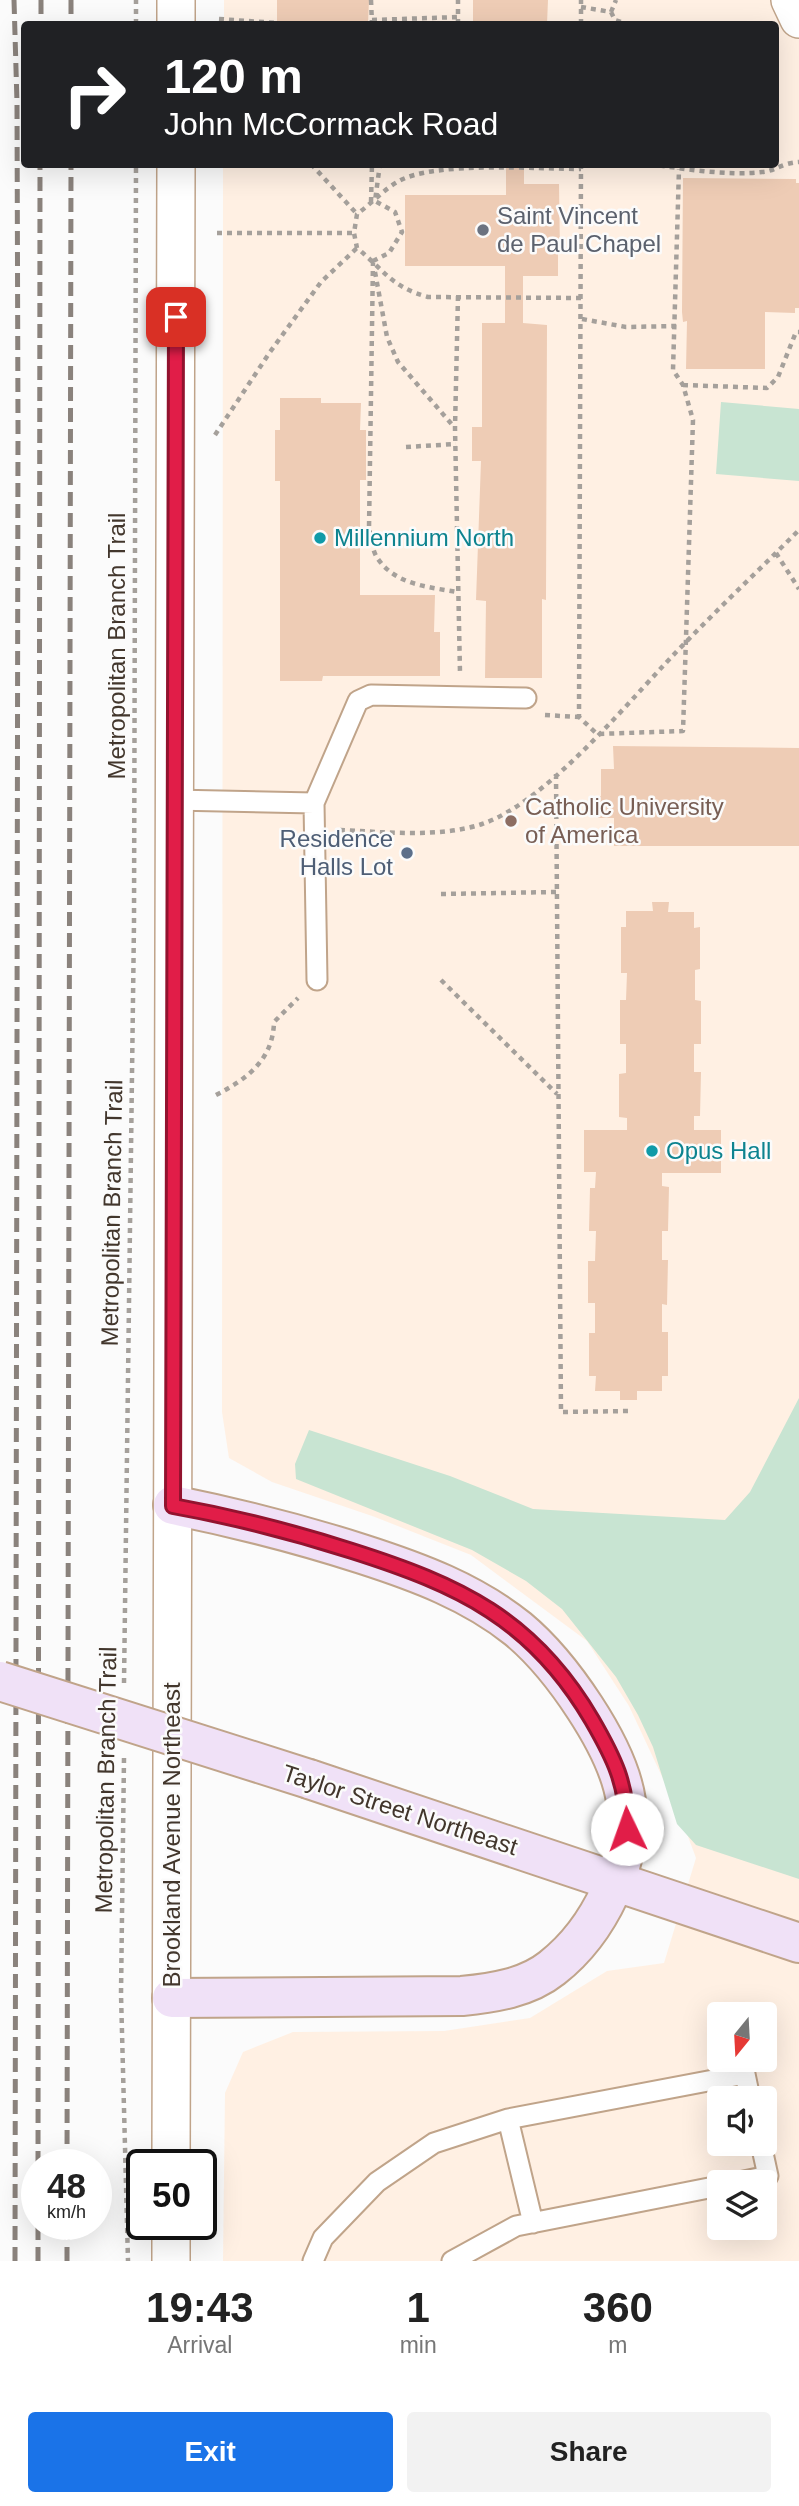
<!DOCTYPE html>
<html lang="en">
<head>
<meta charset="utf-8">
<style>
  body { margin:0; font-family:Helvetica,sans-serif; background:#f2f2f2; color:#222; height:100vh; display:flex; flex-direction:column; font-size:26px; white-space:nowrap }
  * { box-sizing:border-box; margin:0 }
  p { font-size:23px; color:#767676 }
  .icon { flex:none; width:38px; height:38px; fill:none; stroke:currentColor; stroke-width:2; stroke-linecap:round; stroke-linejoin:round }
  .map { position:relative; height:2261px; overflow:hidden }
  .side { display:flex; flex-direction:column; background:#fff; flex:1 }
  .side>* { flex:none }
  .guide { position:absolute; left:21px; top:21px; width:758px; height:147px; border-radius:7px; box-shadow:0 7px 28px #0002; background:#202124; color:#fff; overflow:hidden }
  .needle { width:46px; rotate:198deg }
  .buttons { position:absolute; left:707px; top:2002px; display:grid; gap:14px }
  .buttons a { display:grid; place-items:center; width:70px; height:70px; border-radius:7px; background:#fff; box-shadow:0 7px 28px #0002; font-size:35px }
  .speed { position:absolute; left:21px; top:2149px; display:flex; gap:14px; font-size:35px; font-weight:700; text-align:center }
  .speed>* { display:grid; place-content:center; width:91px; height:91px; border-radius:50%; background:#fff; box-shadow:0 7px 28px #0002; line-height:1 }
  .speed small { font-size:18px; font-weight:400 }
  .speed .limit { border:4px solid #111; border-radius:10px; background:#fff; color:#111 }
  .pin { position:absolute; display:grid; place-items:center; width:60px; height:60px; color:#fff; margin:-30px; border-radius:14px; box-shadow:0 4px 10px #0006 }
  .me { position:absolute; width:77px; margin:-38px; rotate:357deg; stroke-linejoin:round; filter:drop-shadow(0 0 5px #0008) }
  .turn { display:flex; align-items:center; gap:24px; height:147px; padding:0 28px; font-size:32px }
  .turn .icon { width:91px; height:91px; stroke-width:2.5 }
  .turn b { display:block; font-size:49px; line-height:60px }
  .eta { display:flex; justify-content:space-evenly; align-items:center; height:119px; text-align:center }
  .eta b { font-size:42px; font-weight:700; line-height:49px }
  .primary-button { display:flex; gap:14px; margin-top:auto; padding:14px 28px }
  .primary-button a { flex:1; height:80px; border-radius:7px; background:#1a73e8; color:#fff; font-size:28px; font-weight:700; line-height:80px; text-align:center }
  .primary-button a+a { background:#f2f2f2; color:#222 }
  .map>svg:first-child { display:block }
  .built { fill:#fff0e3; fill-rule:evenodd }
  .green { fill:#c8e4d2 }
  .building { fill:#eeccb5 }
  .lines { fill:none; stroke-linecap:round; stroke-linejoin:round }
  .service-casing { stroke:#c0a48a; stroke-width:23 }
  .minor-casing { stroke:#c0a48a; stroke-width:40 }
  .secondary-casing { stroke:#c0a48a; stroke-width:42 }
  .path { stroke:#a5a09b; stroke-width:4.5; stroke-dasharray:5 5; stroke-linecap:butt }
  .service { stroke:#fff; stroke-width:19 }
  .minor { stroke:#fff; stroke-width:37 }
  .secondary { stroke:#f0e1f7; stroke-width:38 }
  .rail { stroke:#8a827c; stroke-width:5; stroke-dasharray:14 7; stroke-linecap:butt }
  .secondary-bridge-casing { stroke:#c0a48a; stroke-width:42; stroke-linecap:butt }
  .secondary-bridge { stroke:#f0e1f7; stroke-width:38 }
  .route-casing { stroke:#92132f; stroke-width:18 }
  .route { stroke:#e11d48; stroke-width:12 }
  .worship-dot { fill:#6b7280; stroke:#fbfbfb; stroke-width:2.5 }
  .culture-dot { fill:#0f9aa8; stroke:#fbfbfb; stroke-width:2.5 }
  .education-dot { fill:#8d6e63; stroke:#fbfbfb; stroke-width:2.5 }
  .service-dot { fill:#5c6f8a; stroke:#fbfbfb; stroke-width:2.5 }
  .labels { text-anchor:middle; stroke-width:5; stroke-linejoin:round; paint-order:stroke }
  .worship-label { font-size:24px; fill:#5b616d; stroke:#fbfbfb; text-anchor:start }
  .culture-label { font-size:24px; fill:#0d838f; stroke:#fbfbfb; text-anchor:start }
  .street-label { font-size:24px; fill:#42362c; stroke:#fbfbfb }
  .education-label { font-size:24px; fill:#785e54; stroke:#fbfbfb; text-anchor:start }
  .service-label { font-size:24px; fill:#4e5e75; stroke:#fbfbfb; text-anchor:end }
</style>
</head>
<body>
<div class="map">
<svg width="799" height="2261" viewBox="0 0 799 2261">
  <rect width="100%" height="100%" fill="#fbfbfb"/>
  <path class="built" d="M 224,0 L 799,0 L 799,2261 L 223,2261 L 225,2093 L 243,2052 L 293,2032 L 444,2031 L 530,2018 L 607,1971 L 664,1963 L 696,1858 L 680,1815 L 629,1706 L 587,1641 L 471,1555 L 375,1517 L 272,1482 L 229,1458 L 222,1412 L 223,165 L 775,164 L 775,24 L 224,24 ZM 719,2014 L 765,2014 L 765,2060 L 719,2060 ZM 719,2098 L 765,2098 L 765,2144 L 719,2144 ZM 719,2182 L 765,2182 L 765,2228 L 719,2228 Z"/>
  <path class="green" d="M 721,402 L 799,409 L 799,481 L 716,474 Z
    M 799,1398 L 799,1879 L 696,1845 L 677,1824 L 653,1747 L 638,1715 L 616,1677 L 562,1609 L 526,1581 L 472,1550 L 296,1479 L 295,1464 L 309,1430 L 450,1476 L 533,1509 L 725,1520 L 750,1492 Z"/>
  <path class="building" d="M 277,0 L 369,0 L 368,24 L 277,24 Z
    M 473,0 L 548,0 L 547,24 L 473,24 Z
    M 506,164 L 524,164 L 524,184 L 559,184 L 560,254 L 558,254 L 558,276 L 523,276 L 523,323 L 547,325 L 546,600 L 542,599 L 542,678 L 485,678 L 486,601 L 476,600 L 481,461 L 472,461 L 472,427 L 482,427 L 482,323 L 505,323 L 505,266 L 405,266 L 405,195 L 506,195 Z
    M 683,178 L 796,179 L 796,183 L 799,183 L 799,308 L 795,308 L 795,313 L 765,312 L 765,369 L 686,369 L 687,321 L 683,322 L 682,312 Z
    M 280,398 L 321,398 L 321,403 L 361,403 L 360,430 L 366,430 L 366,480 L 360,480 L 360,595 L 435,595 L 434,632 L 440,632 L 440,676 L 323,676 L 322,681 L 280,681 L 280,481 L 275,481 L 275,430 L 280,430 Z
    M 613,746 L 799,748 L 799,846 L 614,846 L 614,818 L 598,818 L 598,796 L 601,796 L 601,769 L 614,769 Z
    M 652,902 L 669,902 L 668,912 L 694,912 L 694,928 L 700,927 L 700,969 L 695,970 L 695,1000 L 701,1001 L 701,1044 L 694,1044 L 694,1072 L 701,1072 L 700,1116 L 694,1116 L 694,1130 L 721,1130 L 721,1173 L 662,1173 L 662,1186 L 669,1187 L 668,1231 L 662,1231 L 662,1260 L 668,1260 L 667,1305 L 662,1304 L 662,1332 L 668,1332 L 668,1376 L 662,1376 L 662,1391 L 637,1391 L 637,1400 L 620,1400 L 620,1391 L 595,1391 L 596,1376 L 589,1376 L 589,1333 L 595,1333 L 595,1303 L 588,1303 L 588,1261 L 595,1261 L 596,1231 L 589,1231 L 590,1188 L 595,1188 L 596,1172 L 584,1172 L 584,1130 L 627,1130 L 627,1118 L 619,1117 L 619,1074 L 626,1073 L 626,1044 L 620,1044 L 620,1000 L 626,1000 L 627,973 L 621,973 L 621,927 L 626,927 L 626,911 L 653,911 Z"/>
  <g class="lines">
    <defs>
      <path id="service" d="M 173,800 L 314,803
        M 317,980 L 314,803 L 358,701 L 371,695 L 526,698
        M 508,2119 L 533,2223
        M 739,2182 L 768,2176 L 761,2144
        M 313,2261 L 323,2238 L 377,2182 L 434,2143 L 508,2119 L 745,2074 L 750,2098
        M 452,2261 L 516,2226 L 719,2186"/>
      <path id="minor" d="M 790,0 L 799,19
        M 176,24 L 176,0
        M 171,2165 L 176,164
        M 171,2261 L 171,2224"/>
      <path id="secondary" d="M 309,1779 L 799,1943
        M 172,1998 L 462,1996 C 493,1993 527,1988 552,1968 C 598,1932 635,1860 626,1801 C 618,1746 560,1664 518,1629 C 472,1592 418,1572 362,1554 C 300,1534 237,1518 173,1505"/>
    </defs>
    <use href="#service" class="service-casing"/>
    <use href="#minor" class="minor-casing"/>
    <use href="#secondary" class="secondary-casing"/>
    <path class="path" d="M 371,0 L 372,24
      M 581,7 L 611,12
      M 611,12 L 615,20 L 627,24
      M 611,12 L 616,0
      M 219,19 L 277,23
      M 372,20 L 458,17
      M 136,24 L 136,0
      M 458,24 L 458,0
      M 581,24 L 581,0
      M 311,164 L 357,214
      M 581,164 L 579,717 L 597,734 L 683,731 L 693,420 L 683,385 L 673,370 L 679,169
      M 650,164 C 683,169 729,176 762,172 C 776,171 781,163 799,162
      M 371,202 L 372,164
      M 217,233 L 354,233
      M 373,261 L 369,528 C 371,537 372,551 378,559 C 396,585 429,587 457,592
      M 373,261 L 389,253 L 402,232 L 395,212 L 375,201 L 380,164
      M 375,272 L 387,337 L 398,362 L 455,428
      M 458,296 L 455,428 L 460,673
      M 581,298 L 428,297 C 391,287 384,270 357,248 L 354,233 L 357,214 C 371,204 384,189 399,181 C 435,161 538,169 581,169
      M 582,319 L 626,327 L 676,326
      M 683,385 L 767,388 L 778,377 L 796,332 L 799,332
      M 215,435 L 270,352 L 321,282 L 357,248
      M 406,447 L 456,444
      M 776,553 L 799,589
      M 545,715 L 579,717
      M 556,774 L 561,1412 L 630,1411
      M 340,830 C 384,832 440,838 482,824 C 550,801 634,694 686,642 C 723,604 762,567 799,530
      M 441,894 L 557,892
      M 441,980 L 557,1094
      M 216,1095 C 247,1079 273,1060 274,1022 L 298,998
      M 124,1683 L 134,923 L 136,164
      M 124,1758 L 121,1994 L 128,2261"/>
    <use href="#service" class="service"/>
    <use href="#minor" class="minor"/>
    <use href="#secondary" class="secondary"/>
    <path class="rail" d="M 14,0 L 17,103 L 18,427 L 15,2261
      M 41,0 L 41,24
      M 71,0 L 71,24
      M 38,2165 L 40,164
      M 67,2165 L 71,164
      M 38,2261 L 38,2224
      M 67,2261 L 67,2224"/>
    <defs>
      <path id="secondary-bridge" d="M 0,1681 L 309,1779"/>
    </defs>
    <use href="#secondary-bridge" class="secondary-bridge-casing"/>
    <use href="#secondary-bridge" class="secondary-bridge"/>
  </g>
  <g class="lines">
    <defs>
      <path id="route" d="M 176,317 L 173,1506 C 234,1517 293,1532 352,1551 C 459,1585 533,1619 592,1720 C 614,1758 627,1784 627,1829"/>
    </defs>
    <use href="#route" class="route-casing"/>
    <use href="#route" class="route"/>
  </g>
  <circle class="worship-dot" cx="483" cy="230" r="7"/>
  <g class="culture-dot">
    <circle cx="320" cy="538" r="7"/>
    <circle cx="652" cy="1151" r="7"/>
  </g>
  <circle class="education-dot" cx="511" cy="821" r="7"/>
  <circle class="service-dot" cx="407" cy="853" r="7"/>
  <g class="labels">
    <g class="worship-label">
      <text x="497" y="224">Saint Vincent<tspan x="497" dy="28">de Paul Chapel</tspan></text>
    </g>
    <g class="culture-label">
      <text x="334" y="546">Millennium North</text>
      <text x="666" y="1159">Opus Hall</text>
    </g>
    <g class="street-label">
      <text transform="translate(117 646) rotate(-90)" y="8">Metropolitan Branch Trail</text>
      <text transform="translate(112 1213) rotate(-89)" y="8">Metropolitan Branch Trail</text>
      <text transform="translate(106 1780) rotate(-89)" y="8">Metropolitan Branch Trail</text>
      <text transform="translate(400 1810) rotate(18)" y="8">Taylor Street Northeast</text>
      <text transform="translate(172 1835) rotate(-90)" y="8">Brookland Avenue Northeast</text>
    </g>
    <g class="education-label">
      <text x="525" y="815">Catholic University<tspan x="525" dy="28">of America</tspan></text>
    </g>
    <g class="service-label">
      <text x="393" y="847">Residence<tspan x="393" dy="28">Halls Lot</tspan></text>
    </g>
  </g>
</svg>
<div class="buttons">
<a><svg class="needle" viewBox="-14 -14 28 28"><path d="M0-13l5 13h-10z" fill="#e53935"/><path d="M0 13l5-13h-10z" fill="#767676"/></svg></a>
<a><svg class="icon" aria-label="sound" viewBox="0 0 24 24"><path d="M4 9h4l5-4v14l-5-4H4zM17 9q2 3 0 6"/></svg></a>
<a><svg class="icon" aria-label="layers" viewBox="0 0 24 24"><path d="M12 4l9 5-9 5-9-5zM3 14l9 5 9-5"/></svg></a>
</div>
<div class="speed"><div>48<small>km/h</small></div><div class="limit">50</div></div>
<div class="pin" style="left:176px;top:317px;background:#d93025"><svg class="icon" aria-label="arrive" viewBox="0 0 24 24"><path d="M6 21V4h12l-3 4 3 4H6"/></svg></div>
<svg class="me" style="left:627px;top:1829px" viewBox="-20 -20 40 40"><circle r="19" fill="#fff"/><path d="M0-13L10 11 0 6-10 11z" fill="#e11d48"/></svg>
<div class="guide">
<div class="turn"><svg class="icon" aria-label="right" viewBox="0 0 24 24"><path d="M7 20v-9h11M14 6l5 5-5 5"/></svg><div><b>120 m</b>John McCormack Road</div></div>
</div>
</div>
<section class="side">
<div class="eta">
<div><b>19:43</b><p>Arrival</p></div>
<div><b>1</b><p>min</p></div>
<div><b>360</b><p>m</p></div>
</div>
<div class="primary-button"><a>Exit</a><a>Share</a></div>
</section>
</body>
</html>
